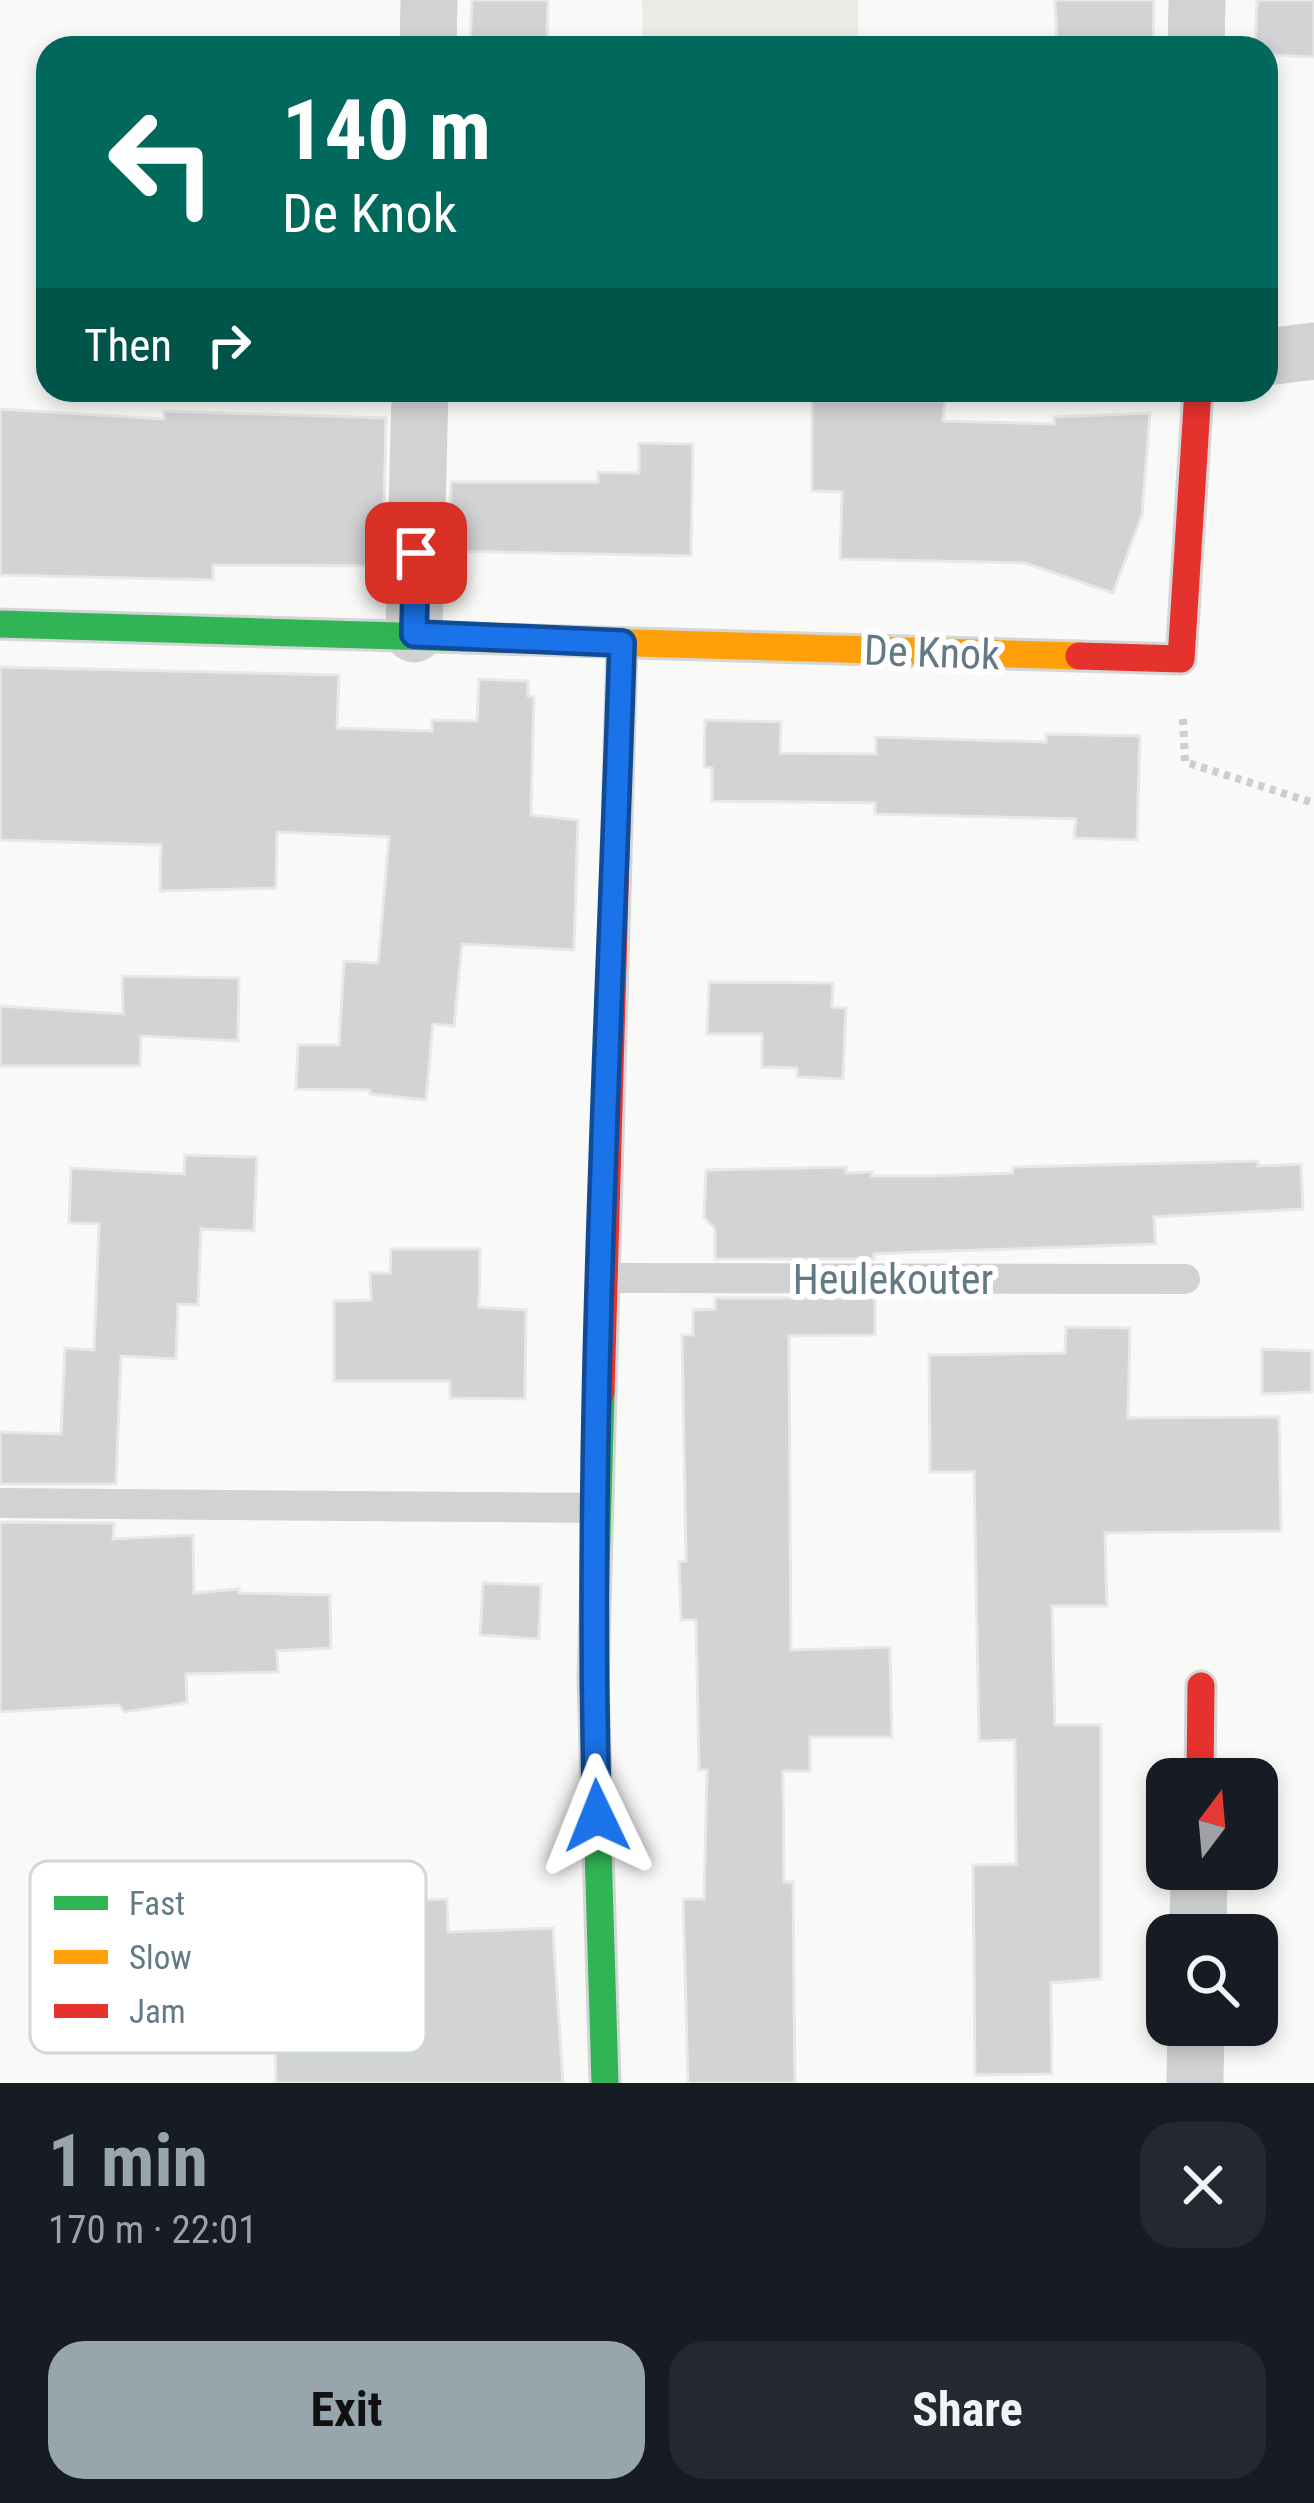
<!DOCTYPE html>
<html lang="en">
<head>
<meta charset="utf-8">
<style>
  body { margin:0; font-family:"Roboto Condensed",sans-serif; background:#242831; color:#f1f3f6; height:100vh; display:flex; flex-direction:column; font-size:45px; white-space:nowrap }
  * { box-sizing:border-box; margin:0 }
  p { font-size:39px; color:#9ea1a6 }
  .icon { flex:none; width:66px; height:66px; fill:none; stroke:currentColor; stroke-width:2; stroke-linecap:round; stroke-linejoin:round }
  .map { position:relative; height:2083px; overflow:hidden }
  .sheet { display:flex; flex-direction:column; background:#171b24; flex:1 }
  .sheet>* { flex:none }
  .hud { position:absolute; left:36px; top:36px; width:1242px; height:366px; border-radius:36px; box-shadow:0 6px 18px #0003; background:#00695c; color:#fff; overflow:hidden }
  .needle { width:78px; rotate:16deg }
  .tools { position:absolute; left:1146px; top:1758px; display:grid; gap:24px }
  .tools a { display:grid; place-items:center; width:132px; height:132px; border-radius:24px; background:#171b24; box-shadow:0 6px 18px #0003; font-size:60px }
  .pin { position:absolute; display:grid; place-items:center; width:102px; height:102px; color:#fff; margin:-51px; border-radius:24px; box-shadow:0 6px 18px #0006 }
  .me { position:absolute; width:132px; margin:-66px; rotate:358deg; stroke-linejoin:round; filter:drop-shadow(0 0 9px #0008) }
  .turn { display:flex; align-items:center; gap:42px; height:252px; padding:0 48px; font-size:54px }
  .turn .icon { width:156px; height:156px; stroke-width:2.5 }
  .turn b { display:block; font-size:84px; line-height:102px }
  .then { display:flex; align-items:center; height:114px; padding:0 48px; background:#0003; gap:24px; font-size:45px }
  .round { display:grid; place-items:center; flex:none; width:126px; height:126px; border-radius:36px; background:#242831 }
  .summary { display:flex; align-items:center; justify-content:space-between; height:204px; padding:0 48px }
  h1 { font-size:72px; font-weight:700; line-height:90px; color:#97a6ad }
  .action { display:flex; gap:24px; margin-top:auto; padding:24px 48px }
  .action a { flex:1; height:138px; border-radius:36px; background:#97a6ad; color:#111; font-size:48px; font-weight:700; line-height:138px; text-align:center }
  .action a+a { background:#242831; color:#f1f3f6 }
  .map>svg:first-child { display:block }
  .green { fill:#e9ece6 }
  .building { fill:#d1d3d4; stroke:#e8e8e8; stroke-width:3 }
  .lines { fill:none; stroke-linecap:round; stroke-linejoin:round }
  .fast-casing { stroke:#d4d6d6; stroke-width:33 }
  .slow-casing { stroke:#d4d6d6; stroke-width:33 }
  .jam-casing { stroke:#d4d6d6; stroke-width:33 }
  .path { stroke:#cececf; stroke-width:8; stroke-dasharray:6 6; stroke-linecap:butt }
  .lane { stroke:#d1d2d3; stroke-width:30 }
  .street { stroke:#d1d2d3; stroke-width:57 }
  .fast { stroke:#30b455; stroke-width:27 }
  .slow { stroke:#ff9f0a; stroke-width:27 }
  .jam { stroke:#e5322d; stroke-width:27 }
  .route-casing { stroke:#114b97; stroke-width:30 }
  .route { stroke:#1a73e8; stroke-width:21 }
  .labels { text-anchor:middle; stroke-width:12; stroke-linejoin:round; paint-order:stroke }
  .street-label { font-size:42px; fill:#627a85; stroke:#fff }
  .key { fill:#fff; stroke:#d0d7da; stroke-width:3 }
  .key-label { font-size:33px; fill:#627a85 }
</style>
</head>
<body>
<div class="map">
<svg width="1314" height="2083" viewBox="0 0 1314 2083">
  <rect width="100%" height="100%" fill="#f9f9f8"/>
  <path class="green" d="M 642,0 L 858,0 L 858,48 L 643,48 Z"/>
  <path class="building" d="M 472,0 L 548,0 L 547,48 L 470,48 Z
    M 1055,0 L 1154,0 L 1153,48 L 1057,45 Z
    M 1257,0 L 1314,0 L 1314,57 L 1266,55 L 1266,48 L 1255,48 Z
    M 812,390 L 946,390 L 943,421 L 1054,424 L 1054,417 L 1150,413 L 1142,515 L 1113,593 L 1025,563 L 840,559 L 842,492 L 812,491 Z
    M 0,409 L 164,419 L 164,411 L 386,418 L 383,566 L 213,565 L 213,580 L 0,575 Z
    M 639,443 L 693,444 L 691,556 L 449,551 L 451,482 L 598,482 L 598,472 L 639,473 Z
    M 0,667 L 339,675 L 337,728 L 432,731 L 432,720 L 477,721 L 479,679 L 528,681 L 528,696 L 534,697 L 531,815 L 578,820 L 574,950 L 462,944 L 454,1026 L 433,1024 L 426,1100 L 370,1094 L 370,1090 L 296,1089 L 298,1045 L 339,1045 L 344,961 L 378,963 L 389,837 L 277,832 L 276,888 L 160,891 L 161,845 L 0,840 Z
    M 705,720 L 781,722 L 780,753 L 876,754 L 876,737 L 1046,742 L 1046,734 L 1140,736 L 1137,840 L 1074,838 L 1076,819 L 875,814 L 875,803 L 712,801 L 712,768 L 704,767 Z
    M 122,976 L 239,978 L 238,1041 L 141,1036 L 140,1066 L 0,1066 L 0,1006 L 123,1014 Z
    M 709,982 L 833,983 L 832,1007 L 846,1008 L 843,1079 L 797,1077 L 797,1068 L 762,1067 L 762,1034 L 707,1034 Z
    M 185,1155 L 257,1157 L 254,1231 L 201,1229 L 198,1305 L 178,1304 L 176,1359 L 121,1356 L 116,1484 L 0,1484 L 0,1432 L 61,1434 L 65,1348 L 94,1350 L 99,1224 L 69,1223 L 71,1168 L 184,1174 Z
    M 1258,1161 L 1258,1166 L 1301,1164 L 1303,1209 L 1154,1217 L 1156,1244 L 919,1252 L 874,1254 L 874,1259 L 715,1259 L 715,1229 L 704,1217 L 706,1170 L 846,1167 L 846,1173 L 872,1172 L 872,1176 L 929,1176 L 1013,1173 L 1013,1167 Z
    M 391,1249 L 480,1249 L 479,1307 L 526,1310 L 525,1399 L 450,1398 L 450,1381 L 334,1381 L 334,1301 L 371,1300 L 370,1273 L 390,1273 Z
    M 715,1298 L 875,1298 L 875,1335 L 789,1336 L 791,1650 L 890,1647 L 892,1737 L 810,1737 L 810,1771 L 783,1771 L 784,1882 L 793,1882 L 795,2083 L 688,2083 L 683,1899 L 704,1899 L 707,1770 L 699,1770 L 696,1620 L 681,1620 L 679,1562 L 686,1561 L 682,1335 L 693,1335 L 693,1310 L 715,1309 Z
    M 1066,1327 L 1130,1328 L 1128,1418 L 1279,1417 L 1281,1531 L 1105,1533 L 1107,1606 L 1052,1606 L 1055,1725 L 1101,1725 L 1101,1979 L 1051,1983 L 1052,2074 L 975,2075 L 973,1865 L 1016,1864 L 1015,1740 L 979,1741 L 974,1472 L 930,1472 L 929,1355 L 1065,1353 Z
    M 1262,1349 L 1312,1351 L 1312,1392 L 1262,1394 Z
    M 0,1522 L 114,1523 L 113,1539 L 193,1535 L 194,1593 L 239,1589 L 239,1593 L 330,1595 L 331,1648 L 277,1651 L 278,1672 L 186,1674 L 187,1703 L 124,1712 L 119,1705 L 0,1712 Z
    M 483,1583 L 541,1585 L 539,1639 L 480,1635 Z
    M 447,1899 L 448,1932 L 553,1928 L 563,2083 L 276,2083 L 274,2004 L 285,2004 L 284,1905 Z"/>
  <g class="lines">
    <defs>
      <path id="fast" d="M 0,624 L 465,638
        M 601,1392 L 593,1680 L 605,2083"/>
      <path id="slow" d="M 465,638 L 1079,656"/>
      <path id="jam" d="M 1079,656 L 1181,659 L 1198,390
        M 601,1392 L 622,643
        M 1200,1779 L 1201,1686"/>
    </defs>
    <use href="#fast" class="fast-casing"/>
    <use href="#slow" class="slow-casing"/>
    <use href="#jam" class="jam-casing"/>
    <path class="path" d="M 1183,719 L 1185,762 L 1314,803"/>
    <path class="lane" d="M 601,1278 L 1185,1279
      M 0,1503 L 597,1508"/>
    <path class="street" d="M 428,48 L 429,0
      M 1196,48 L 1197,0
      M 1266,357 L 1314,351
      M 414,634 L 420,390
      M 1198,1935 L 1199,1869
      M 1195,2083 L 1196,2025"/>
    <use href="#fast" class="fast"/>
    <use href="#slow" class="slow"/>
    <use href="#jam" class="jam"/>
  </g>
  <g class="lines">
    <defs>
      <path id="route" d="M 416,553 L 414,634 L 622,643 C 610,1034 586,1426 597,1816"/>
    </defs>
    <use href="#route" class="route-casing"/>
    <use href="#route" class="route"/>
  </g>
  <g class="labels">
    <g class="street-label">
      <text transform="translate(932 652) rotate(2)" y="15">De Knok</text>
      <text x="893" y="1294">Heulekouter</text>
    </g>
  </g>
  <rect x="30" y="1861" width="396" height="192" rx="18" class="key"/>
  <rect x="54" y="1896" width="54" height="14" fill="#30b455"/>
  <rect x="54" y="1950" width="54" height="14" fill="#ff9f0a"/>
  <rect x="54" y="2004" width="54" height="14" fill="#e5322d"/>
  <g class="key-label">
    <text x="129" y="1915">Fast</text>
    <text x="129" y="1969">Slow</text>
    <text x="129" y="2023">Jam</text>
  </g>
</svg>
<div class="tools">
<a><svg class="needle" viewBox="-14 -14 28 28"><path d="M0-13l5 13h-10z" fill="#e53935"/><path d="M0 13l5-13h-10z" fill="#9ea1a6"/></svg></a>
<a><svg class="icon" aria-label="search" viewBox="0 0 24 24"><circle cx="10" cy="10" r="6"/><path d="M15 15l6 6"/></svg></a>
</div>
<div class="pin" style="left:416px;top:553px;background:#d93025"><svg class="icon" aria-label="arrive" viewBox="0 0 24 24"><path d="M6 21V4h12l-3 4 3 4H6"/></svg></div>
<svg class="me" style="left:597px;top:1816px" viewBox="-20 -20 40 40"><path d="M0-17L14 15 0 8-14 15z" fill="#1a73e8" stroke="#fff" stroke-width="4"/></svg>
<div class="hud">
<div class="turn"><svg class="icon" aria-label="left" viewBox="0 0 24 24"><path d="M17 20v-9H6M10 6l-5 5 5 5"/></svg><div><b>140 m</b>De Knok</div></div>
<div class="then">Then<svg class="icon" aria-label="right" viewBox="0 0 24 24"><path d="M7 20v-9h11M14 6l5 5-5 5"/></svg></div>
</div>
</div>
<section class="sheet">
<div class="summary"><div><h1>1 min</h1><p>170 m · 22:01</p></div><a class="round"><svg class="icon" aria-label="close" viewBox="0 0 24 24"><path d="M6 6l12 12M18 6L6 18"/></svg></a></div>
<div class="action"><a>Exit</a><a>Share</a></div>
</section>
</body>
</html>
